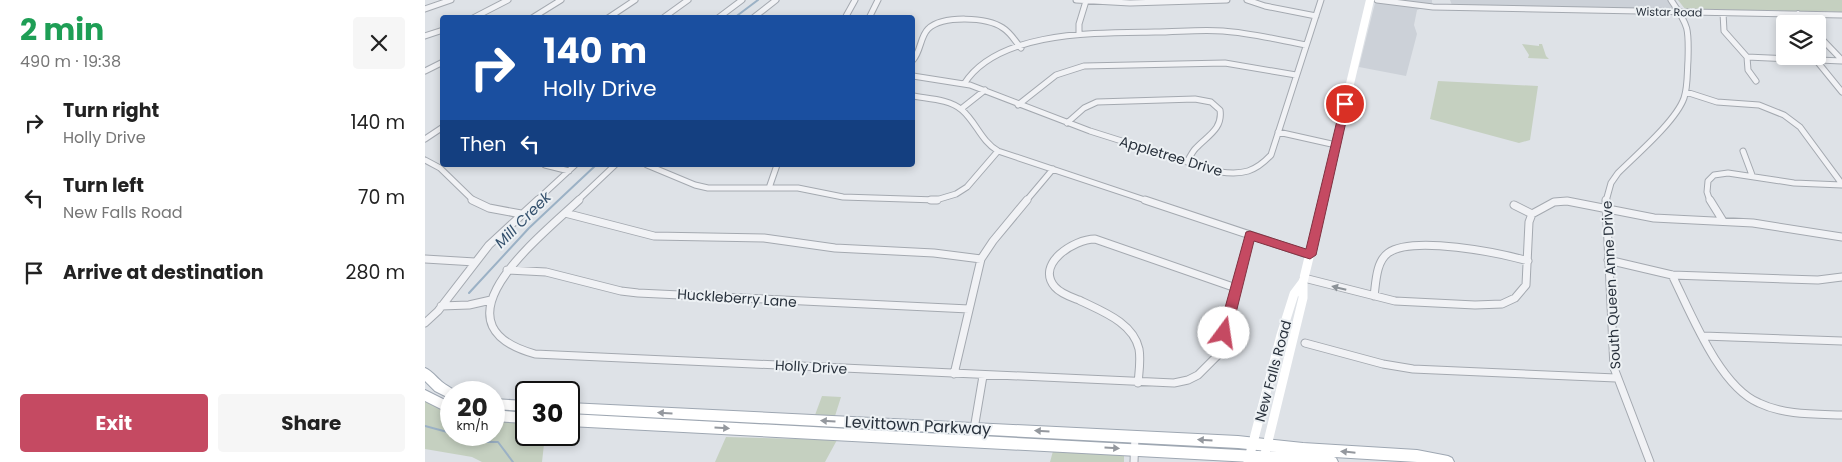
<!DOCTYPE html>
<html lang="en">
<head>
<meta charset="utf-8">
<style>
  body { margin:0; font-family:Poppins,sans-serif; background:#f6f6f6; color:#222; height:100vh; display:flex; flex-direction:column; font-size:19px; white-space:nowrap }
  * { box-sizing:border-box; margin:0 }
  p { font-size:16px; color:#767676 }
  .icon { flex:none; width:28px; height:28px; fill:none; stroke:currentColor; stroke-width:2; stroke-linecap:round; stroke-linejoin:round }
  .map { position:relative; flex:1; overflow:hidden }
  .side { display:flex; flex-direction:column; background:#fff; width:425px }
  .side>* { flex:none }
  .top-card { position:absolute; left:15px; top:15px; width:475px; height:152px; border-radius:5px; box-shadow:0 2px 8px #0003; background:#1a4fa0; color:#fff; overflow:hidden }
  .tools { position:absolute; left:1351px; top:15px; display:grid; gap:10px }
  .tools a { display:grid; place-items:center; width:50px; height:50px; border-radius:5px; background:#fff; box-shadow:0 2px 8px #0003; font-size:25px }
  .speed { position:absolute; left:15px; top:381px; display:flex; gap:10px; font-size:25px; font-weight:700; text-align:center }
  .speed>* { display:grid; place-content:center; width:65px; height:65px; border-radius:50%; background:#fff; box-shadow:0 2px 8px #0003; line-height:1 }
  .speed small { font-size:12px; font-weight:400 }
  .speed .limit { border:2px solid #111; border-radius:8px; background:#fff; color:#111 }
  .pin { position:absolute; display:grid; place-items:center; width:42px; height:42px; color:#fff; margin:-21px; border:2px solid #fff; border-radius:50%; box-shadow:0 1px 5px #0007 }
  .me { position:absolute; width:55px; margin:-28px; rotate:14deg; stroke-linejoin:round; filter:drop-shadow(0 0 4px #0008) }
  .turn { display:flex; align-items:center; gap:18px; height:105px; padding:0 20px; font-size:22px }
  .turn .icon { width:65px; height:65px; stroke-width:2.5 }
  .turn b { display:block; font-size:35px; line-height:42px }
  .then { display:flex; align-items:center; height:48px; padding:0 20px; background:#0003; gap:10px; font-size:19px }
  .round { display:grid; place-items:center; flex:none; width:52px; height:52px; border-radius:5px; background:#f6f6f6 }
  .headline { display:flex; align-items:center; justify-content:space-between; height:85px; padding:0 20px }
  h1 { font-size:30px; font-weight:700; line-height:38px; color:#1e9e55 }
  .button { display:flex; gap:10px; margin-top:auto; padding:10px 20px }
  .button a { flex:1; height:58px; border-radius:5px; background:#c54a62; color:#fff; font-size:20px; font-weight:700; line-height:58px; text-align:center }
  .button a+a { background:#f6f6f6; color:#222 }
  ul { padding:0; list-style:none }
  li { display:flex; align-items:center; gap:15px; height:75px; padding:0 20px }
  li div { flex:1 }
  li b { display:block; font-size:19px }
  li em { font-style:normal }
  main { display:flex; flex:1; min-height:0 }
  .map>svg:first-child { display:block }
  .built { fill:#ccd1d8 }
  .green { fill:#c5d0c0 }
  .lines { fill:none; stroke-linecap:round; stroke-linejoin:round }
  .stream { stroke:#9bb1c5; stroke-width:2 }
  .minor-far1-casing { stroke:#a4a9b0; stroke-width:7 }
  .minor-casing { stroke:#a4a9b0; stroke-width:9 }
  .primary-casing { stroke:#9ea7b2; stroke-width:2 }
  .minor-far1 { stroke:#f1f2f5; stroke-width:5 }
  .minor { stroke:#f1f2f5; stroke-width:7 }
  .secondary-far1 { stroke:#fff; stroke-width:8 }
  .secondary { stroke:#fff; stroke-width:9 }
  .primary { fill:#fff; fill-rule:evenodd }
  .oneway { fill:#8c9298 }
  .oneway2 { fill:#94989e }
  .route { fill:#c54a62; stroke:#803040 }
  .labels { text-anchor:middle; stroke-width:4; stroke-linejoin:round; paint-order:stroke }
  .far-street-label { font-size:11px; fill:#28313c; stroke:#edf1f4 }
  .street-label { font-size:14px; fill:#28313c; stroke:#edf1f4 }
  .water-label { font-size:15px; font-style:italic; fill:#35516d; stroke:#edf1f4 }
  .near-street-label { font-size:16px; fill:#28313c; stroke:#edf1f4 }
</style>
</head>
<body>
<main>
<section class="side">
<div class="headline"><div><h1>2 min</h1><p>490 m · 19:38</p></div><a class="round"><svg class="icon" aria-label="close" viewBox="0 0 24 24"><path d="M6 6l12 12M18 6L6 18"/></svg></a></div>
<ul>
<li><svg class="icon" aria-label="right" viewBox="0 0 24 24"><path d="M7 20v-9h11M14 6l5 5-5 5"/></svg><div><b>Turn right</b><p>Holly Drive</p></div><em>140 m</em></li>
<li><svg class="icon" aria-label="left" viewBox="0 0 24 24"><path d="M17 20v-9H6M10 6l-5 5 5 5"/></svg><div><b>Turn left</b><p>New Falls Road</p></div><em>70 m</em></li>
<li><svg class="icon" aria-label="arrive" viewBox="0 0 24 24"><path d="M6 21V4h12l-3 4 3 4H6"/></svg><div><b>Arrive at destination</b></div><em>280 m</em></li>
</ul>
<div class="button"><a>Exit</a><a>Share</a></div>
</section>
<div class="map">
<svg width="1417" height="462" viewBox="0 0 1417 462">
  <rect width="100%" height="100%" fill="#dee2e7"/>
  <path class="built" d="M 954,0 L 1007,0 L 1007,4 L 992,10 L 989,25 L 992,34 L 981,76 L 934,67 L 950,3 Z
    M 1025,0 L 1246,0 L 1256,12 L 1028,8 Z"/>
  <path class="green" d="M 1253,0 L 1417,0 L 1417,12 L 1260,9 Z
    M 1097,44 L 1114,46 L 1114,44 L 1117,44 L 1121,56 L 1124,59 L 1103,58 L 1104,55 Z
    M 1013,81 L 1113,86 L 1105,140 L 1094,143 L 1005,119 Z
    M 0,395 L 26,413 L 26,435 L 69,435 L 69,419 L 101,422 L 101,435 L 120,435 L 117,462 L 57,462 L 47,457 L 0,449 Z
    M 397,396 L 416,397 L 410,416 L 390,415 Z
    M 301,437 L 412,440 L 400,462 L 290,462 Z
    M 628,451 L 699,454 L 699,462 L 625,462 Z"/>
  <g class="lines">
    <path class="stream" d="M 309,18 L 333,0
      M 44,293 L 104,228 L 171,165
      M 0,426 L 26,433
      M 34,435 L 58,442 L 73,442 L 88,462"/>
    <defs>
      <path id="minor-far1" d="M 651,0 L 705,3 L 802,0
        M 822,0 L 840,6 L 891,16
        M 952,0 L 1008,7 L 1417,15
        M 0,9 L 26,0
        M 1298,13 L 1299,31 L 1322,57 L 1323,70 L 1331,81
        M 1373,14 L 1382,24
        M 48,18 L 83,0
        M 107,18 L 136,0
        M 183,18 L 210,0
        M 238,18 L 263,0
        M 293,18 L 317,0
        M 328,18 L 351,0
        M 420,18 L 430,0
        M 444,18 L 453,0
        M 654,33 L 654,24 L 661,1
        M 1392,34 L 1417,60
        M 0,36 L 18,30
        M 1322,57 L 1417,61
        M 488,60 C 496,51 495,37 503,29 C 518,15 562,17 578,28 C 586,33 590,41 596,48
        M 1391,60 L 1417,92
        M 0,71 L 18,62
        M 488,76 L 545,85 L 665,131 L 795,172 C 818,175 830,172 846,155 L 896,0
        M 539,84 C 573,30 673,33 730,32 C 752,32 776,29 798,31 C 826,33 854,40 881,45
        M 1261,92 L 1292,102 L 1334,105 L 1359,115 L 1375,127 L 1417,184
        M 488,96 C 504,99 524,99 537,110 C 551,122 556,141 573,151 L 723,201
        M 593,105 L 631,75 L 659,66 L 800,63 L 871,75
        M 536,109 L 560,90
        M 642,123 L 659,108 L 672,102 L 770,99 L 786,102 L 795,110 C 798,129 782,136 771,148 C 767,152 765,157 762,162
        M 853,132 L 911,145
        M 0,139 L 18,127
        M 1318,151 L 1327,175
        M 0,160 L 15,168 L 49,201
        M 120,165 L 144,171
        M 222,165 L 270,185 L 283,188 L 373,188 L 418,197 L 511,200 L 531,194 L 542,187 L 573,151
        M 344,188 L 352,165
        M 111,201 L 150,165
        M 152,201 L 190,165
        M 601,201 L 628,169
        M 1181,201 L 1186,183 L 1193,173 C 1211,155 1251,121 1259,98 C 1263,86 1262,73 1263,60 C 1264,29 1264,26 1246,0
        M 1285,201 L 1282,192 L 1283,181 L 1289,175 L 1303,173 L 1369,183 L 1417,185"/>
      <path id="minor" d="M 47,200 L 64,208 L 96,214
        M 154,200 C 116,236 2,324 110,354 L 749,383 L 763,380 L 773,375 L 792,356 L 825,235
        M 506,200 L 512,200
        M 720,200 L 885,255
        M 1181,200 L 1189,368 L 1225,462
        M 1285,200 L 1298,221
        M 1089,205 L 1107,214
        M 140,213 L 229,236 L 339,238 L 410,248 L 509,253 L 556,259
        M 0,259 L 50,262
        M 1183,260 L 1247,275 L 1393,280 L 1417,277
        M 82,270 L 121,272 L 196,291 L 213,293 L 544,309
        M 1247,275 C 1266,313 1294,386 1334,403 C 1359,415 1389,414 1417,415
        M 879,278 L 970,301 L 1050,305 L 1077,304 L 1090,298 L 1101,285 L 1104,222 L 1107,214 L 1129,202 L 1142,201 L 1229,218 L 1328,223 L 1417,237
        M 949,296 C 951,282 951,262 963,253 C 988,235 1075,253 1103,261
        M 16,306 L 44,305 L 66,300
        M 0,323 L 13,311 L 64,245 L 113,200
        M 1278,336 L 1417,341
        M 880,343 L 958,364 L 988,369 L 1191,378
        M 529,374 L 556,259 L 568,241 L 602,200
        M 713,383 C 714,372 716,360 714,349 C 708,322 676,311 654,300 C 646,297 636,294 630,287 C 610,264 649,239 670,239 L 811,288
        M 547,441 L 558,376
        M 709,462 L 710,436"/>
      <path id="primary" d="M 0,368 C 7,371 11,377 17,382 C 22,386 27,388 31,392 L 26,392 L 26,399 L 10,391 L 0,381 Z
        M 0,390 L 26,403 L 26,414 L 0,401 Z
        M 69,399 L 101,401 L 101,411 L 69,409 Z
        M 144,403 L 813,436 L 878,443 L 992,450 L 1023,456 L 1027,458 L 1029,462 L 992,462 L 909,457 L 911,458 L 913,462 L 826,462 L 144,426 L 144,414 L 852,452 L 813,448 L 144,413 Z
        M 69,410 L 101,413 L 101,423 L 69,421 Z"/>
    </defs>
    <use href="#minor-far1" class="minor-far1-casing"/>
    <use href="#minor" class="minor-casing"/>
    <use href="#primary" class="primary-casing"/>
    <use href="#minor-far1" class="minor-far1"/>
    <use href="#minor" class="minor"/>
    <path class="secondary-far1" d="M 897,201 L 945,0"/>
    <path class="secondary" d="M 823,462 L 856,335 L 869,294 L 878,282
      M 838,462 L 878,298 L 878,282 L 898,200"/>
    <use href="#primary" class="primary"/>
  </g>
  <defs><path id="oneway-solid" d="M-6-.8H1V-3.2L6.5 0L1 3.2V.8H-6Z" transform="scale(1.25)"/></defs>
  <use class="oneway" href="#oneway-solid" transform="translate(914 288) rotate(-166)"/>
  <g class="oneway2">
    <use href="#oneway-solid" transform="translate(240 413) rotate(-177)"/>
    <use href="#oneway-solid" transform="translate(403 421) rotate(-177)"/>
    <use href="#oneway-solid" transform="translate(297 428) rotate(3)"/>
    <use href="#oneway-solid" transform="translate(617 431) rotate(-177)"/>
    <use href="#oneway-solid" transform="translate(780 440) rotate(-177)"/>
    <use href="#oneway-solid" transform="translate(687 448) rotate(3)"/>
    <use href="#oneway-solid" transform="translate(923 452) rotate(-174)"/>
  </g>
  <path class="route" d="M 920,101 L 925,104 L 891,255 L 885,259 L 829,241 L 806,333 L 804,337 L 799,339 L 795,337 L 793,333 L 821,232 L 825,231 L 881,249 L 916,104 Z"/>
  <g class="labels">
    <g class="far-street-label">
      <text transform="translate(1244 12) rotate(1)" y="4">Wistar Road</text>
    </g>
    <g class="street-label">
      <text transform="translate(746 156) rotate(17)" y="5">Appletree Drive</text>
      <text transform="translate(1186 285) rotate(-93)" y="5">South Queen Anne Drive</text>
      <text transform="translate(312 298) rotate(4)" y="5">Huckleberry Lane</text>
      <text transform="translate(386 367) rotate(3)" y="5">Holly Drive</text>
      <text transform="translate(848 371) rotate(-75)" y="5">New Falls Road</text>
    </g>
    <g class="water-label">
      <text transform="translate(98 220) rotate(-45)" y="5">Mill Creek</text>
    </g>
    <g class="near-street-label">
      <text transform="translate(493 425) rotate(3)" y="6">Levittown Parkway</text>
    </g>
  </g>
</svg>
<div class="tools">
<a><svg class="icon" aria-label="layers" viewBox="0 0 24 24"><path d="M12 4l9 5-9 5-9-5zM3 14l9 5 9-5"/></svg></a>
</div>
<div class="speed"><div>20<small>km/h</small></div><div class="limit">30</div></div>
<div class="pin" style="left:920px;top:104px;background:#d93025"><svg class="icon" aria-label="arrive" viewBox="0 0 24 24"><path d="M6 21V4h12l-3 4 3 4H6"/></svg></div>
<svg class="me" style="left:799px;top:333px" viewBox="-20 -20 40 40"><circle r="19" fill="#fff"/><path d="M0-13L10 11 0 6-10 11z" fill="#c54a62"/></svg>
<div class="top-card">
<div class="turn"><svg class="icon" aria-label="right" viewBox="0 0 24 24"><path d="M7 20v-9h11M14 6l5 5-5 5"/></svg><div><b>140 m</b>Holly Drive</div></div>
<div class="then">Then<svg class="icon" aria-label="left" viewBox="0 0 24 24"><path d="M17 20v-9H6M10 6l-5 5 5 5"/></svg></div>
</div>
</div>
</main>
</body>
</html>
